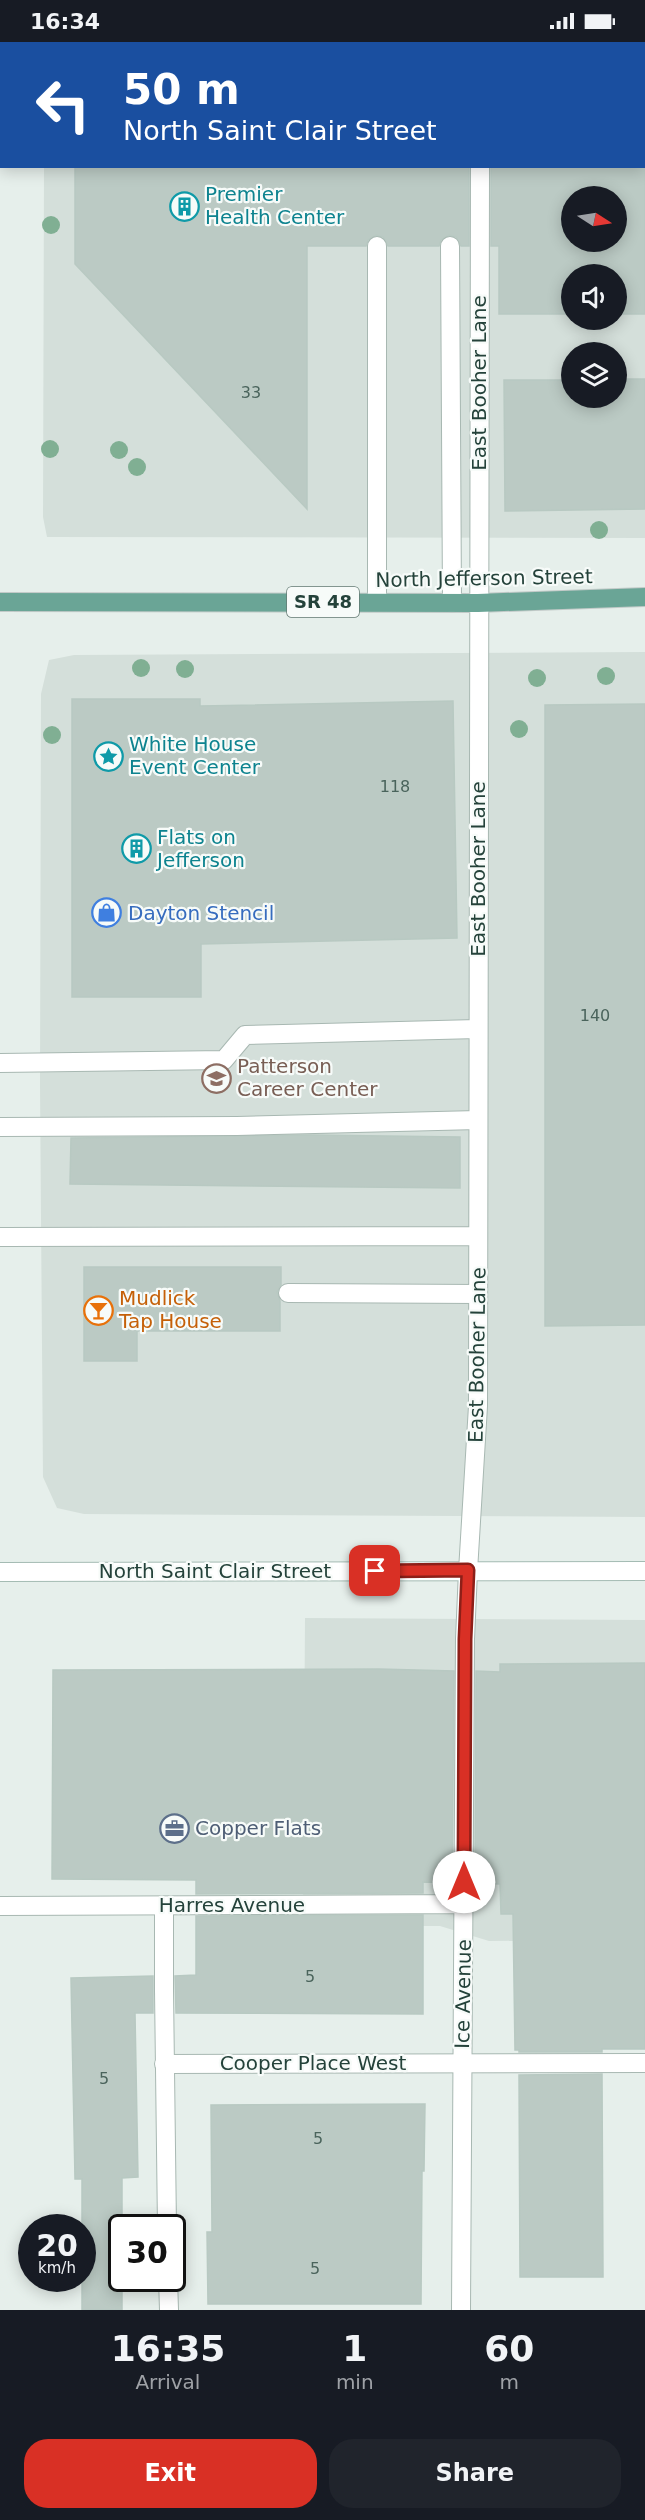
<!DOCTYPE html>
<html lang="en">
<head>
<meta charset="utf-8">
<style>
  body { margin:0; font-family:"DejaVu Sans",sans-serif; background:#20242c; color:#f1f3f6; height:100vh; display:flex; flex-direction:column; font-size:22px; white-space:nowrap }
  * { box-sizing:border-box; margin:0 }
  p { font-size:20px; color:#9ea1a6 }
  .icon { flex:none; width:33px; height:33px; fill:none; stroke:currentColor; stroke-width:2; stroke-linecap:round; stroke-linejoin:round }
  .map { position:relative; height:2268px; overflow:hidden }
  .details { display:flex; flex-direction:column; background:#171b24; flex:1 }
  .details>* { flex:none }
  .top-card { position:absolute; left:0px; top:0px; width:645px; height:126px; box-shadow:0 3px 15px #0003; background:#1a4fa0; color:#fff; overflow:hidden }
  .needle { width:39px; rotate:102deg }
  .controls { position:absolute; left:561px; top:144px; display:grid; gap:12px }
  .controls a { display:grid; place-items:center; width:66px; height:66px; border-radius:50%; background:#171b24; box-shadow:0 3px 15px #0003; font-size:30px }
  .speed { position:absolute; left:18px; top:2172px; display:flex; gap:12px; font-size:30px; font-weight:700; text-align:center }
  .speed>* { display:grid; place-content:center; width:78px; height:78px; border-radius:50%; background:#171b24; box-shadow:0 3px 15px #0003; line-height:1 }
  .speed small { font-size:15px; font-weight:400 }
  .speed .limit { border:3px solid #111; border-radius:9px; background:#fff; color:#111 }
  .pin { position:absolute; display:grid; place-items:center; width:51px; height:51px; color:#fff; margin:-26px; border-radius:12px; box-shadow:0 3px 9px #0006 }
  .me { position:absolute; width:66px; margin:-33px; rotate:0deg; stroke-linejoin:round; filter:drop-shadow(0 0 4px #0008) }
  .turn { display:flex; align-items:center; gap:21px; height:126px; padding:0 24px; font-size:27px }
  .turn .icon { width:78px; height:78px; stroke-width:2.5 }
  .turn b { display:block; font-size:42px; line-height:51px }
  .eta { display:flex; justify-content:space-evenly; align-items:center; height:102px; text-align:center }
  .eta b { font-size:36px; font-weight:700; line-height:42px }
  .primary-button { display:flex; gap:12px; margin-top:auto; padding:12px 24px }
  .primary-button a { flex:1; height:69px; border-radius:24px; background:#d93025; color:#fff; font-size:24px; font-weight:700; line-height:69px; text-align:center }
  .primary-button a+a { background:#20242c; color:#f1f3f6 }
  .status { display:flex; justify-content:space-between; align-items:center; height:42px; padding:0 30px; background:#171b24; direction:ltr }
  .status svg { height:16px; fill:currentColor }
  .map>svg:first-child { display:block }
  .built { fill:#d4dfda; fill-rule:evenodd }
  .building { fill:#bbcac4; stroke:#b8c9c2; stroke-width:1.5; fill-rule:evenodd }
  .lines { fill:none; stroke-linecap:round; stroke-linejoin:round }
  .service-casing { stroke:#a8b8b2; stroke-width:20 }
  .pedestrian-casing { stroke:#a8b8b2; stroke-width:20 }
  .minor-casing { stroke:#a8b8b2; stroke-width:20 }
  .secondary-casing { stroke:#a4bbb3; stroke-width:20 }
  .primary-casing { stroke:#c2cac8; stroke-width:20 }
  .service { stroke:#fff; stroke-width:18 }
  .pedestrian { stroke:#fff; stroke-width:18 }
  .minor { stroke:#fff; stroke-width:18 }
  .secondary { stroke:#fff; stroke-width:18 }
  .primary { stroke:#6aa596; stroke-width:18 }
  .tree { fill:#80af93 }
  .route-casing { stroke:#8d1f18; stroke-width:15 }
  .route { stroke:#d93025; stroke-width:10 }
  .labels { text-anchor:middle; stroke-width:4.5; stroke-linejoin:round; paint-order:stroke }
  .number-label { font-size:16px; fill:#4a645c }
  .shield { fill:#f7fbf9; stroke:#637a73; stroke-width:1.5 }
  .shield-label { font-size:18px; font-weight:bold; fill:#24423a }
  .culture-label { font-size:20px; fill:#0d838f; stroke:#f7fbf9; text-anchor:start }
  .street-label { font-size:20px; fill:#24423a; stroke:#f7fbf9 }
  .shop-label { font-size:20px; fill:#366cbe; stroke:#f7fbf9; text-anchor:start }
  .education-label { font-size:20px; fill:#785e54; stroke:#f7fbf9; text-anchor:start }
  .food-label { font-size:20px; fill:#c56008; stroke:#f7fbf9; text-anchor:start }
  .service-label { font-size:20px; fill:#4e5e75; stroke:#f7fbf9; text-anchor:start }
</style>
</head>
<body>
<div class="status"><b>16:34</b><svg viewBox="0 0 49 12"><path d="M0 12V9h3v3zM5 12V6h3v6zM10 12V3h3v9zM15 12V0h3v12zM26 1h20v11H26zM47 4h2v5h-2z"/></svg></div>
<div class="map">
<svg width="645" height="2268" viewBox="0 0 645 2268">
  <rect width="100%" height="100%" fill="#e6efeb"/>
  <path class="built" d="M 44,0 L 645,0 L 645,496 L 47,495 L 43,475 L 44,125 L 644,124 L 644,2 ZM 572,154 L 616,154 L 616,200 L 572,200 ZM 572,232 L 616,232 L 616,278 L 572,278 ZM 572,310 L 616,310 L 616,356 L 572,356 Z
    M 645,610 L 645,1475 L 84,1472 L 57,1466 L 43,1435 L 40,1043 L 41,652 L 49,618 L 74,613 Z
    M 305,1576 L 645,1578 L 645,1898 L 489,1899 L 440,1884 L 303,1884 Z"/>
  <path class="building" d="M 75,124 L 469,124 L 469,204 L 461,204 L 456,195 L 449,193 L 441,198 L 439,204 L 388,204 L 383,195 L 376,193 L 368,198 L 366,204 L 307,204 L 307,467 L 75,222 Z
    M 491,124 L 645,124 L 645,272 L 616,272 L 616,232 L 572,232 L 572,272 L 499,272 L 499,204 L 491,204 ZM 572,154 L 616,154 L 616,200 L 572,200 Z
    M 616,337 L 645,337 L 645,467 L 505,469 L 504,338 L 572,338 L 572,356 L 616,356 Z
    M 72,657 L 200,657 L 200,664 L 453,659 L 457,896 L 201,902 L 201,955 L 72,955 Z
    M 645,662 L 645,1283 L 545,1284 L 545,663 Z
    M 311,1093 L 460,1095 L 460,1146 L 70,1142 L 71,1096 Z
    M 84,1225 L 281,1225 L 281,1243 L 277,1250 L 280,1259 L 280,1289 L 137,1289 L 137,1319 L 84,1319 Z
    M 645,1621 L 645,2007 L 602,2007 L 602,2010 L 519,2010 L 519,2008 L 515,2008 L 513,1872 L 501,1872 L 500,1842 L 475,1841 L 476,1629 L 500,1630 L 500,1622 Z
    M 379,1627 L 454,1629 L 452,1841 L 423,1840 L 423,1851 L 196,1852 L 196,1838 L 52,1837 L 53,1628 Z
    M 423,1873 L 423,1972 L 176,1971 L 175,1934 L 196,1933 L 196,1874 Z
    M 153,1934 L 153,1971 L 135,1971 L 138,2135 L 122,2136 L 122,2268 L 82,2268 L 82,2137 L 75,2137 L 71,1936 Z
    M 602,2032 L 603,2235 L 520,2235 L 519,2033 Z
    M 425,2062 L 424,2129 L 422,2129 L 421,2262 L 208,2262 L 207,2190 L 212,2190 L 211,2063 Z"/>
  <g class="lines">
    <defs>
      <path id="service" d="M 481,2 L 481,0
        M 450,204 L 452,561
        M 377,560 L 377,204
        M 0,1021 L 224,1018 L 245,993 L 477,987
        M 0,1085 L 237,1084 L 478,1078
        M 0,1195 L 478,1194
        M 288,1251 L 478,1252
        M 468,1529 L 478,1364 L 480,124
        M 164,1948 L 167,2186
        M 164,2022 L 645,2021
        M 168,2236 L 169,2268"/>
      <path id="pedestrian" d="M 164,1864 L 164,1948"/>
      <path id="minor" d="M 0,1864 L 464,1862
        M 461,2268 L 465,1597 L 468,1529"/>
      <path id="secondary" d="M 0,1530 L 645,1529"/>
      <path id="primary" d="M 0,560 L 478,561 L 645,555"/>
    </defs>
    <use href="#service" class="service-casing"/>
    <use href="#pedestrian" class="pedestrian-casing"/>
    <use href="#minor" class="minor-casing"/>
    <use href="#secondary" class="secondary-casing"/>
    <use href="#primary" class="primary-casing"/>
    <use href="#service" class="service"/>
    <use href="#pedestrian" class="pedestrian"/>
    <use href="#minor" class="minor"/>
    <use href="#secondary" class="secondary"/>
    <use href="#primary" class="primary"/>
  </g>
  <g class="tree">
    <circle cx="51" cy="183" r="9"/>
    <circle cx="50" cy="407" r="9"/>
    <circle cx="119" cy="408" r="9"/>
    <circle cx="137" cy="425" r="9"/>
    <circle cx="599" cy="488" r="9"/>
    <circle cx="141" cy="626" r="9"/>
    <circle cx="185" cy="627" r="9"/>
    <circle cx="606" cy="634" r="9"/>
    <circle cx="537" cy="636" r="9"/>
    <circle cx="519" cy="687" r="9"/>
    <circle cx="52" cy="693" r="9"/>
  </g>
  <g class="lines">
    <defs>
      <path id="route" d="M 375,1529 L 468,1528 L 465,1597 L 464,1840"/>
    </defs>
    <use href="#route" class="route-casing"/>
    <use href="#route" class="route"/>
  </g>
  <defs>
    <symbol id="building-ring" viewBox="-11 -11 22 22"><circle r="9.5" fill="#f7fbf9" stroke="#0f9aa8" stroke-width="1.5"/><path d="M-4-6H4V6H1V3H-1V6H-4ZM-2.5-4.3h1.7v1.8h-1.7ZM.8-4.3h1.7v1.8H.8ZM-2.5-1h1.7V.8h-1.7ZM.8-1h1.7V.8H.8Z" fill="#0f9aa8"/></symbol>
    <symbol id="sight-ring" viewBox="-11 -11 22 22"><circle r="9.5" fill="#f7fbf9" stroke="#0f9aa8" stroke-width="1.5"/><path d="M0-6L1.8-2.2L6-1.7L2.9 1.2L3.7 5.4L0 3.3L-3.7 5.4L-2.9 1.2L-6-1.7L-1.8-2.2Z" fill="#0f9aa8"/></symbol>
    <symbol id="shop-ring" viewBox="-11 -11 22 22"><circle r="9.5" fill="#f7fbf9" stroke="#3f7fe0" stroke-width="1.5"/><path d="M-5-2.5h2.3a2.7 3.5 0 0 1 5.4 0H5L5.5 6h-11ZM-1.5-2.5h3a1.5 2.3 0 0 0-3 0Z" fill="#3f7fe0"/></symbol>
    <symbol id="school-ring" viewBox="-11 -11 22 22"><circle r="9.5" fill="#f7fbf9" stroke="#8d6e63" stroke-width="1.5"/><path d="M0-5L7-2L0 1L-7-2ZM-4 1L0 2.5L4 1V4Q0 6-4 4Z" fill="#8d6e63"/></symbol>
    <symbol id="bar-ring" viewBox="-11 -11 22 22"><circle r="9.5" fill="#f7fbf9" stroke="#e8710a" stroke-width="1.5"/><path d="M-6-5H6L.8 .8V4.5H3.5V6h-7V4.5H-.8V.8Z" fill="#e8710a"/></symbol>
    <symbol id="office-ring" viewBox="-11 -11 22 22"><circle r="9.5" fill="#f7fbf9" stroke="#5c6f8a" stroke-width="1.5"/><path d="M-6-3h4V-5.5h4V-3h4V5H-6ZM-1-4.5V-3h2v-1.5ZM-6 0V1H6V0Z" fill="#5c6f8a"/></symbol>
  </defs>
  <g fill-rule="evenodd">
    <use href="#building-ring" x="168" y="148" width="33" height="33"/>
    <use href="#sight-ring" x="92" y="698" width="33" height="33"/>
    <use href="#building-ring" x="120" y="790" width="33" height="33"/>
    <use href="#shop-ring" x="90" y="854" width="33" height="33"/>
    <use href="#school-ring" x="200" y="1020" width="33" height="33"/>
    <use href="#bar-ring" x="82" y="1252" width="33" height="33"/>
    <use href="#office-ring" x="158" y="1770" width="33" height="33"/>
  </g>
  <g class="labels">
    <g class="number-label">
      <text x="251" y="356">33</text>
      <text x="395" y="750">118</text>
      <text x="595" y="979">140</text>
      <text x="310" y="1940">5</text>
      <text x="104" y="2042">5</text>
      <text x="318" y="2102">5</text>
      <text x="315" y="2232">5</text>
    </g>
    <rect class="shield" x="287" y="545" width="72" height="30" rx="4.5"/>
    <g class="shield-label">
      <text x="323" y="566">SR 48</text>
    </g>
    <g class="culture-label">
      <text x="205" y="159">Premier<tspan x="205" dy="23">Health Center</tspan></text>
      <text x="129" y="709">White House<tspan x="129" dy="23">Event Center</tspan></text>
      <text x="157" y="802">Flats on<tspan x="157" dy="23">Jefferson</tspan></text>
    </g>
    <g class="street-label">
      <text transform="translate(479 341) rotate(-90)" y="7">East Booher Lane</text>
      <text transform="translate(484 536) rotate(-1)" y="7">North Jefferson Street</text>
      <text transform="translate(478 827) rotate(-90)" y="7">East Booher Lane</text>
      <text transform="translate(477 1313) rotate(-89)" y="7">East Booher Lane</text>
      <text x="215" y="1536">North Saint Clair Street</text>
      <text x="232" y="1870">Harres Avenue</text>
      <text transform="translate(463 1952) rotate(-89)" y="7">Ice Avenue</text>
      <text x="313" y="2028">Cooper Place West</text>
    </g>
    <g class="shop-label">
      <text x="128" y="878">Dayton Stencil</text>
    </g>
    <g class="education-label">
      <text x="237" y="1031">Patterson<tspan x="237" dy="23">Career Center</tspan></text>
    </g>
    <g class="food-label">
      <text x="119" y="1263">Mudlick<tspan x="119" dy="23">Tap House</tspan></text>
    </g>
    <g class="service-label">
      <text x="195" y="1793">Copper Flats</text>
    </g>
  </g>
</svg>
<div class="controls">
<a><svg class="needle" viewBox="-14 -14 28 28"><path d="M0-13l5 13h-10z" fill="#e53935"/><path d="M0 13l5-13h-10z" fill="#9ea1a6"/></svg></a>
<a><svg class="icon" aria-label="sound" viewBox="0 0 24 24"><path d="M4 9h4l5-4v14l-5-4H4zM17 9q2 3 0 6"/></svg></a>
<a><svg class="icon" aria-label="layers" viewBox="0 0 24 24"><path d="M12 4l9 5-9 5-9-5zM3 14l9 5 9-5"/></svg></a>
</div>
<div class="speed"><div>20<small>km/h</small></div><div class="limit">30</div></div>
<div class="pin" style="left:375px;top:1529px;background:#d93025"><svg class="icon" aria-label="arrive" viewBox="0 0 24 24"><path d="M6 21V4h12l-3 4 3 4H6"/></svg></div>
<svg class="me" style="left:464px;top:1840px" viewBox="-20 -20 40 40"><circle r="19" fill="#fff"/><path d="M0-13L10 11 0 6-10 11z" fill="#d93025"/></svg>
<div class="top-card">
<div class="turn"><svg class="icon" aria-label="left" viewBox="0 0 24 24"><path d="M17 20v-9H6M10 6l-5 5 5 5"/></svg><div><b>50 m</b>North Saint Clair Street</div></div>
</div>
</div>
<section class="details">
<div class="eta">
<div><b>16:35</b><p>Arrival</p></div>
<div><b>1</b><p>min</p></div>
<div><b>60</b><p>m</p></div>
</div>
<div class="primary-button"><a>Exit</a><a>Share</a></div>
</section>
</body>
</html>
